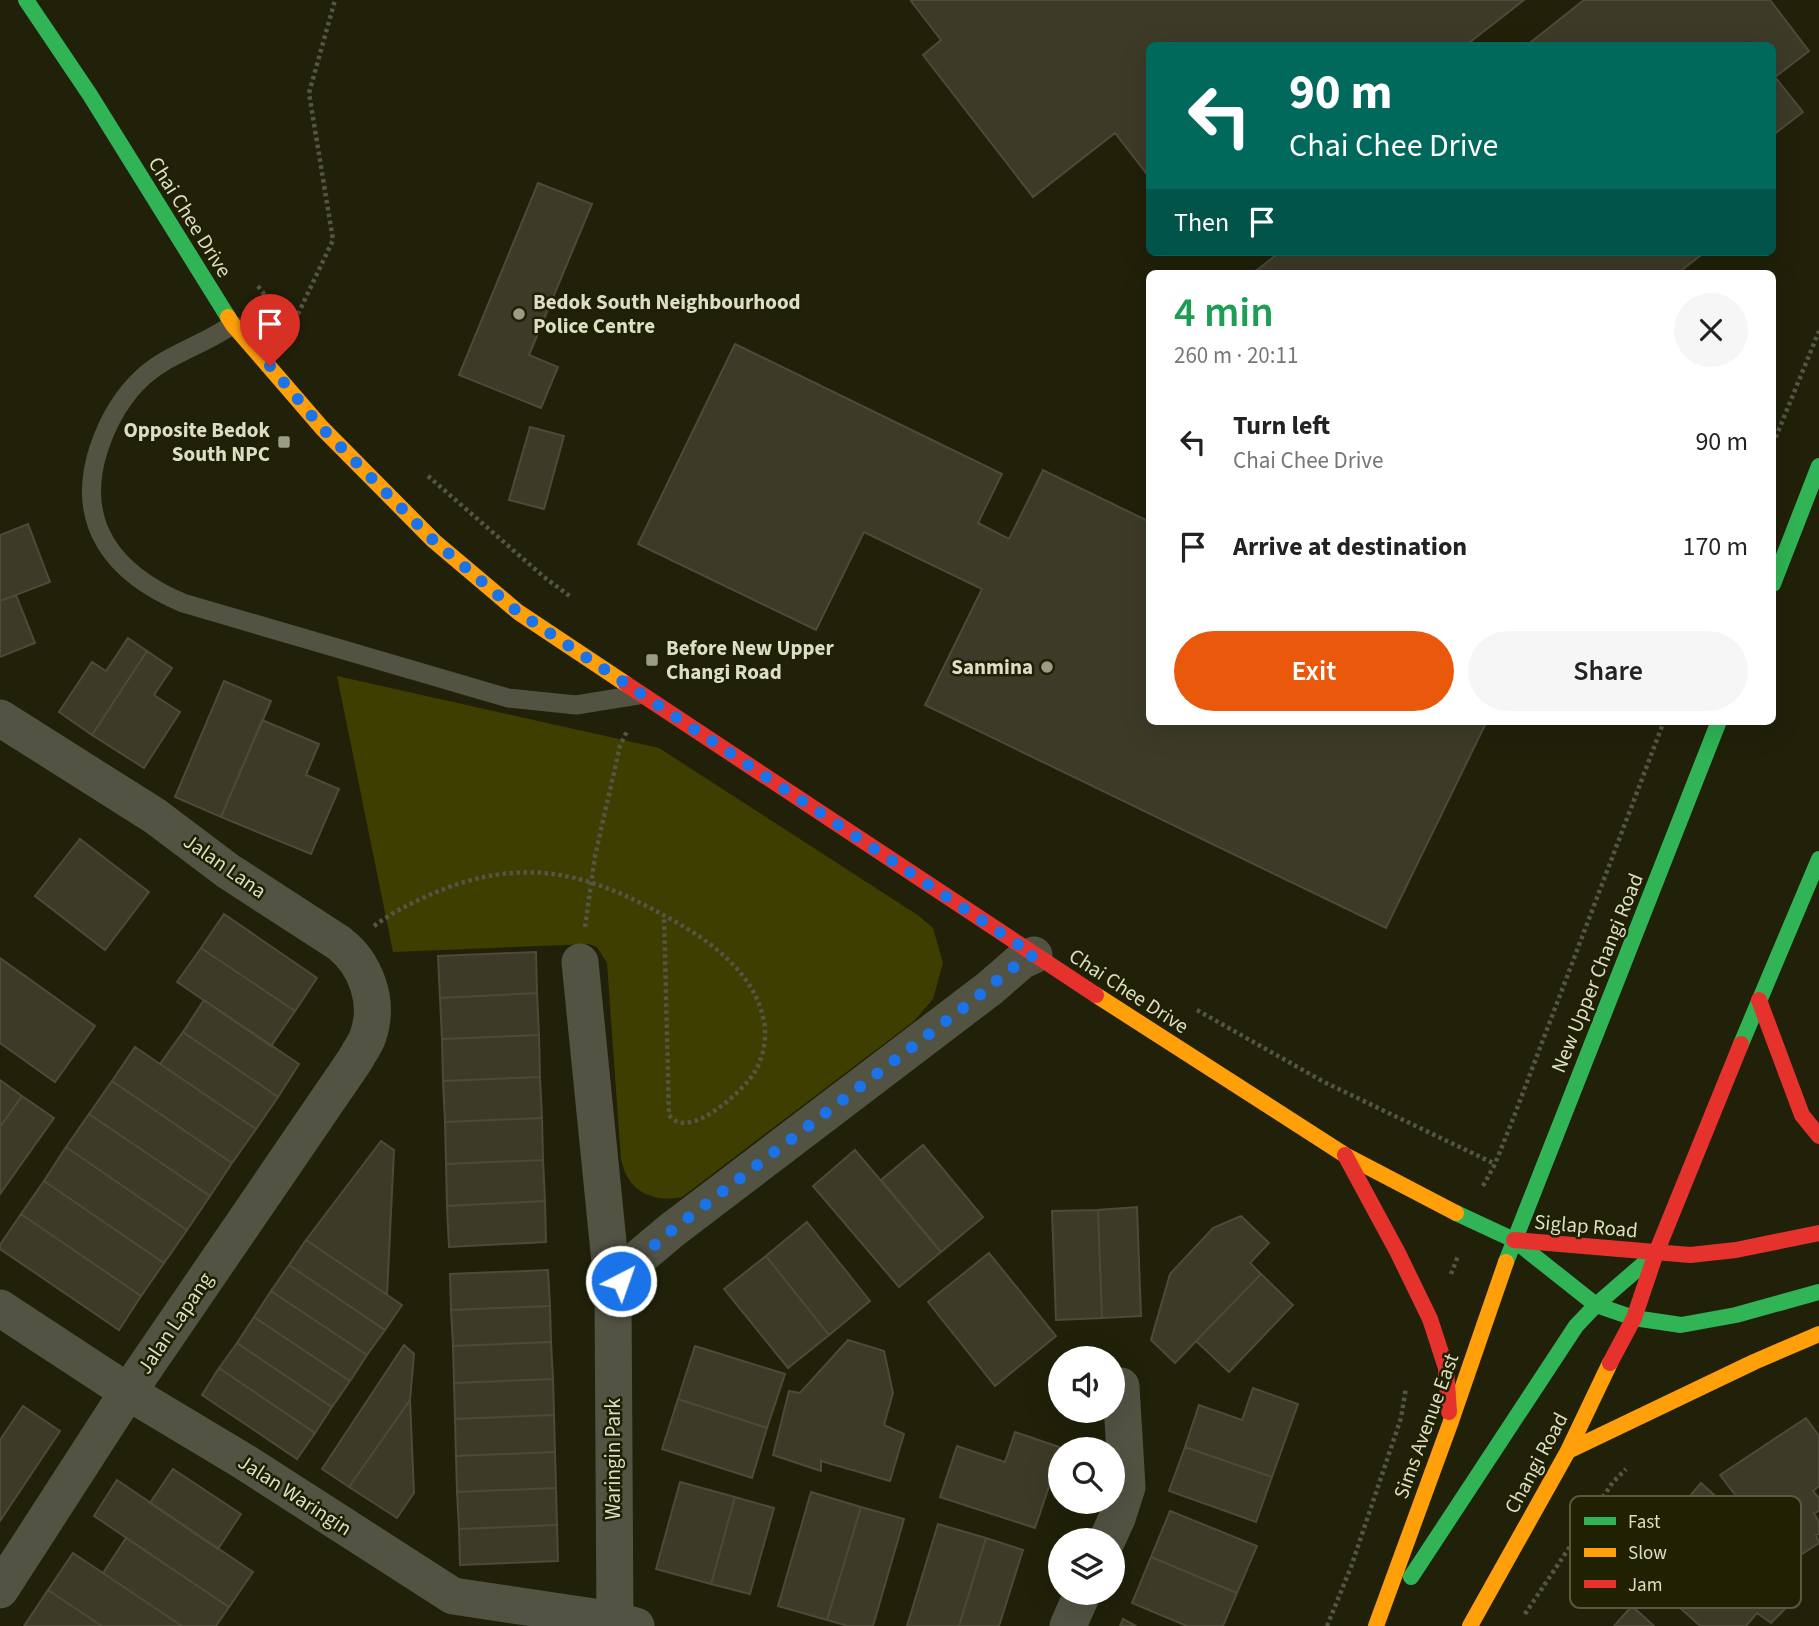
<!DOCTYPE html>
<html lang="en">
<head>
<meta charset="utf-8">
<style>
  body { margin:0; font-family:"Source Sans 3",sans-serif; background:#f6f6f6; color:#222; height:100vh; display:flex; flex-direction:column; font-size:26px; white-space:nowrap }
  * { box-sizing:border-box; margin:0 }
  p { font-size:23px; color:#767676 }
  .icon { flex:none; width:38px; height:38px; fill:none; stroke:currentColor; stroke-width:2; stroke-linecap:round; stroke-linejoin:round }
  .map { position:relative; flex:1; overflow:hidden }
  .drawer { position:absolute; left:1146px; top:270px; width:630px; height:455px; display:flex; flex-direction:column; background:#fff; border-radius:10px; box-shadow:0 7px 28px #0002 }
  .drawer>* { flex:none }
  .top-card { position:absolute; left:1146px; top:42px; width:630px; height:214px; border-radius:10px; box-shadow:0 7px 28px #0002; background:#00695c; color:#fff; overflow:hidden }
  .controls { position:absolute; left:1048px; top:1346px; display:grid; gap:14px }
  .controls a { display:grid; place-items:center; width:77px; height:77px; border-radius:50%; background:#fff; box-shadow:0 7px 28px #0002; font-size:35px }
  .pin { position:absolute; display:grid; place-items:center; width:60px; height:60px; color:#fff; margin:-72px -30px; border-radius:50% 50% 50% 0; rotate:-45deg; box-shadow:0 0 7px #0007 }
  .pin .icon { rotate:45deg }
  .me { position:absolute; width:77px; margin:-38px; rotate:41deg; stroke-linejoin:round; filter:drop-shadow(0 0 5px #0008) }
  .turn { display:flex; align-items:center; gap:24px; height:147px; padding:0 28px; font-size:32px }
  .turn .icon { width:91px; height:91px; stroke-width:2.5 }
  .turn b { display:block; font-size:49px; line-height:60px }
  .then { display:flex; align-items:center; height:66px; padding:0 28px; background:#0003; gap:14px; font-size:26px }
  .round { display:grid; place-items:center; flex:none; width:74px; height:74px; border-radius:37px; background:#f6f6f6 }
  .summary { display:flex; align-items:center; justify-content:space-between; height:119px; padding:0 28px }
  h1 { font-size:42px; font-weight:600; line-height:52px; color:#1e9e55 }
  .cta { display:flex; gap:14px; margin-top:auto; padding:14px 28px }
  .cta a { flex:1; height:80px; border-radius:42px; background:#ea580c; color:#fff; font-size:28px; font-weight:600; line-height:80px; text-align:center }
  .cta a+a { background:#f6f6f6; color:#222 }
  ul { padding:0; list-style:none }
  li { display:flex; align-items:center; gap:21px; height:105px; padding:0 28px }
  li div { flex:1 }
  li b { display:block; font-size:26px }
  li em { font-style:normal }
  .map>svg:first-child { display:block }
  .green { fill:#3e3e01 }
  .building { fill:#3d3a28; stroke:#4d4a39; stroke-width:2 }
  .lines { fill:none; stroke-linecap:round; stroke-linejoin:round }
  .path { stroke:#545546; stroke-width:4.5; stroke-dasharray:3.5 3.5; stroke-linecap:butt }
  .lane { stroke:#525343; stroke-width:19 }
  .street { stroke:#525343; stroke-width:37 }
  .fast { stroke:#30b455; stroke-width:16 }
  .slow { stroke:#ff9f0a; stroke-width:16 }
  .jam { stroke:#e5322d; stroke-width:16 }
  .route { stroke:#1a73e8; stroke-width:12; stroke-dasharray:0 21.6 }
  .poi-dot { fill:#9b9c86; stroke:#202002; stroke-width:2.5 }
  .labels { text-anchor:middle; stroke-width:5; stroke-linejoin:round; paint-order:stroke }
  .street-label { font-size:21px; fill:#dddec8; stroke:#202002 }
  .poi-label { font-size:21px; font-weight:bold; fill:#dddec8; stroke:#202002; text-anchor:start }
  .key { fill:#202002; stroke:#59593d; stroke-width:2 }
  .key-label { font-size:19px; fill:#dddec8 }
</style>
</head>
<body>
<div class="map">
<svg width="1819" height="1626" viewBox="0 0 1819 1626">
  <rect width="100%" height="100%" fill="#21210a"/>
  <path class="green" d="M 337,676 L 659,748 L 919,916 L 933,928 L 943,963 L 933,999 L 914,1021 L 682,1197 C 662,1202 637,1196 627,1176 C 624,1172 623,1165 621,1160 L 607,963 L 597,947 L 589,944 L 393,952 Z"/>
  <path class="building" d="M 913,0 L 1524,0 L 1465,46 L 1150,46 L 1150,178 L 1115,133 L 1033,197 L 923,55 L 941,40 L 911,1 Z
    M 1584,0 L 1770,0 L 1809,51 L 1775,77 L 1803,112 L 1773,135 L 1773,46 L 1526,46 Z
    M 538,183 L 592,204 L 529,355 L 558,367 L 541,408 L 459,375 Z
    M 1280,252 L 1705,252 L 1678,273 L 1253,273 Z
    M 735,344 L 1002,474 L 978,523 L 1009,539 L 1043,470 L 1150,522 L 1150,721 L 1487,721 L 1386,928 L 925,705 L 982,589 L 864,532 L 816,630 L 638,544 Z
    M 530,427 L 564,436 L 544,509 L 509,500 Z
    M 28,524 L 50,582 L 0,601 L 0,535 Z
    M 16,595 L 35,643 L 0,657 L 0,601 Z
    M 128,638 L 147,651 L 92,735 L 59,712 L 92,662 L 106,671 Z
    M 147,651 L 172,668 L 154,695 L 180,712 L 144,768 L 92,735 Z
    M 224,681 L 271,701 L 221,817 L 175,797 Z
    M 262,720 L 319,744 L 306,775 L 339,789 L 311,854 L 221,817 Z
    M 80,839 L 149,892 L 105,950 L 35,896 Z
    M 224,914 L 317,978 L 295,1011 L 201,948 Z
    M 201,948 L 295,1011 L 271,1046 L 177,982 Z
    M 536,952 L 537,993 L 440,998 L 438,956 Z
    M 0,958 L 95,1026 L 55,1082 L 0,1043 Z
    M 537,993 L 539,1035 L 442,1039 L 440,998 Z
    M 204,1000 L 299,1064 L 278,1097 L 183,1032 Z
    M 183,1032 L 278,1097 L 256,1129 L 160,1064 Z
    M 539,1035 L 540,1077 L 443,1081 L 442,1039 Z
    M 135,1047 L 256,1129 L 232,1163 L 112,1081 Z
    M 540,1077 L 542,1118 L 445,1122 L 443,1081 Z
    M 0,1080 L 22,1096 L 0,1127 Z
    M 112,1081 L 232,1163 L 210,1196 L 89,1114 Z
    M 22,1096 L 54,1118 L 0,1194 L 0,1127 Z
    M 89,1114 L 210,1196 L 187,1230 L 66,1147 Z
    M 542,1118 L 543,1160 L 446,1164 L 445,1122 Z
    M 381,1141 L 394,1150 L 387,1295 L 306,1240 Z
    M 923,1145 L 983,1217 L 941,1252 L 881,1180 Z
    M 66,1147 L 187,1230 L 164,1263 L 44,1181 Z
    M 855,1150 L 941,1252 L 899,1287 L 813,1186 Z
    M 543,1160 L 545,1201 L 447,1206 L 446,1164 Z
    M 44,1181 L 164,1263 L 141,1296 L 21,1214 Z
    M 545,1201 L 546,1242 L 449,1247 L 447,1206 Z
    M 1137,1207 L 1141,1316 L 1102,1318 L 1098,1210 Z
    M 1098,1210 L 1102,1318 L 1056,1320 L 1052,1211 Z
    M 21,1214 L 141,1296 L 119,1330 L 0,1249 L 0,1245 Z
    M 1241,1216 L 1269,1243 L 1250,1263 L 1261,1274 L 1175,1363 L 1151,1340 L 1170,1274 L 1213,1228 Z
    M 807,1222 L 870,1301 L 829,1335 L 766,1256 Z
    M 306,1240 L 402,1305 L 385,1330 L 289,1265 Z
    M 989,1253 L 1056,1336 L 995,1386 L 928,1302 Z
    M 766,1256 L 829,1335 L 788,1368 L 724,1289 Z
    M 289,1265 L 385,1330 L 367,1355 L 271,1291 Z
    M 548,1270 L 550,1306 L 451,1310 L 450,1274 Z
    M 1261,1274 L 1293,1305 L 1229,1372 L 1196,1341 Z
    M 271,1291 L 367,1355 L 350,1381 L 254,1317 Z
    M 550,1306 L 551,1342 L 453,1346 L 451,1310 Z
    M 254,1317 L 350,1381 L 332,1407 L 237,1343 Z
    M 848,1340 L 884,1351 L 893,1393 L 884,1425 L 904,1434 L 890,1481 L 821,1461 L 821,1471 L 773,1455 L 789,1391 L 800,1393 Z
    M 551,1342 L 553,1379 L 454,1383 L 453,1346 Z
    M 237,1343 L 332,1407 L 315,1433 L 219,1368 Z
    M 404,1345 L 414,1354 L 410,1400 L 349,1487 L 322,1469 Z
    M 695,1346 L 785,1374 L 767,1428 L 678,1399 Z
    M 219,1368 L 315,1433 L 297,1459 L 202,1395 Z
    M 553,1379 L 554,1415 L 455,1419 L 454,1383 Z
    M 1253,1388 L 1298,1404 L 1272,1477 L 1185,1447 L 1199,1405 L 1242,1420 Z
    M 678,1399 L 767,1428 L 752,1478 L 662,1449 Z
    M 410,1400 L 414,1493 L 397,1518 L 349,1487 Z
    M 23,1406 L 60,1431 L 0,1521 L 0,1440 Z
    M 554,1415 L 555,1452 L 456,1456 L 455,1419 Z
    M 1806,1418 L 1819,1436 L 1819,1486 L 1813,1491 L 1819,1498 L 1819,1511 L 1814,1513 L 1819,1522 L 1819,1534 L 1816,1535 L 1819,1543 L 1788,1563 L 1777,1543 L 1773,1545 L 1720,1475 Z
    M 1015,1432 L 1062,1448 L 1035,1528 L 940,1497 L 957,1446 L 1005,1462 Z
    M 1185,1447 L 1272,1477 L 1256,1522 L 1169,1491 Z
    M 555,1452 L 556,1488 L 457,1492 L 456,1456 Z
    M 173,1469 L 241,1514 L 218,1549 L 150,1503 Z
    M 117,1480 L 253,1572 L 229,1607 L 94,1516 Z
    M 680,1482 L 735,1497 L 711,1584 L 656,1569 Z
    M 1701,1483 L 1720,1500 L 1704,1520 L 1684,1503 Z
    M 556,1488 L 557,1525 L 459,1529 L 457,1492 Z
    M 811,1492 L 861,1507 L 827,1620 L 778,1606 Z
    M 735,1497 L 774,1508 L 750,1594 L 711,1584 Z
    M 861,1507 L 904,1519 L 873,1626 L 848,1626 L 827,1620 Z
    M 1170,1511 L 1257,1546 L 1237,1593 L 1151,1557 Z
    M 1713,1513 L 1792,1588 L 1781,1602 L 1786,1608 L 1771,1623 L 1757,1613 L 1746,1626 L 1700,1626 L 1653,1583 Z
    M 938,1524 L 986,1538 L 959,1626 L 907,1626 Z
    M 557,1525 L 558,1561 L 460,1565 L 459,1529 Z
    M 126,1538 L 229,1607 L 216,1626 L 182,1626 L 103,1573 Z
    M 986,1538 L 1023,1550 L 999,1626 L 959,1626 Z
    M 73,1553 L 103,1573 L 182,1626 L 102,1626 L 48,1590 Z
    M 1151,1557 L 1237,1593 L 1223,1626 L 1187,1626 L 1132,1603 Z
    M 48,1590 L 102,1626 L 24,1626 Z
    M 1632,1606 L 1654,1626 L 1614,1626 Z
    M 1123,1619 L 1136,1626 L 1120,1626 Z"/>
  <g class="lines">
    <path class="path" d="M 258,286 L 276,310
      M 289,333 L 333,240 L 309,93 L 335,0
      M 1773,444 L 1819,331
      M 428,476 L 544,577 L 571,597
      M 374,926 C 397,909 423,897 449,887 C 539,855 602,879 681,925 C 717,946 753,975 763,1017 C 768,1036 764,1057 754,1073 C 743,1091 688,1142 669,1115 L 664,915
      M 585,927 L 595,856 L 620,746 L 627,731
      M 1197,1010 L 1324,1082 L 1495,1164
      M 1483,1186 L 1495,1164 L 1513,1119 L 1664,721
      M 1451,1274 L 1458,1256
      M 1525,1614 L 1613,1482 L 1626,1469
      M 1327,1626 L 1351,1567 L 1401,1418 L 1406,1388"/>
    <path class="lane" d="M 233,325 C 222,331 211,338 200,343 C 180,353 161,361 144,376 C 123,395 108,421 99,448 C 74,524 114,574 183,603 L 508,698 L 576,705 L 638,695"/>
    <path class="street" d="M 0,718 L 155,816 L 228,871 L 339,943 C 366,964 380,1002 368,1036 C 365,1045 359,1052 355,1060 L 118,1407 L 0,1590
      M 580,962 L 613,1292 L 615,1626
      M 613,1292 L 641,1256 L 672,1230 L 990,988 L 1021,961 L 1034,955
      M 0,1308 L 128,1392 L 243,1461 L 453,1596 L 614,1620 L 636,1626
      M 1107,1540 L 1117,1518 L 1127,1487 L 1121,1386
      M 1068,1626 L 1083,1592"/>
    <path class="fast" d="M 26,0 L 90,95 L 228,317
      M 1773,584 L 1819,466
      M 1741,1044 L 1819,859
      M 1456,1213 L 1514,1240 L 1596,1305 L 1634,1318 L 1681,1325 L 1736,1315 L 1819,1292
      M 1506,1262 L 1719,721
      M 1411,1577 L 1576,1326 L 1596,1305 L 1656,1253"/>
    <path class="slow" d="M 228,317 L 233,325 L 322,428 L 434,541 L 518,612 L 626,684
      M 1096,995 L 1345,1155 L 1456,1213
      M 1568,1451 L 1754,1362 L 1819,1334
      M 1376,1626 L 1450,1424 L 1506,1262
      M 1470,1626 L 1568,1451 L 1610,1363"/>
    <path class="jam" d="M 626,684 L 1096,995
      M 1759,1000 L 1802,1115 L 1819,1136
      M 1345,1155 L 1398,1253 L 1430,1319 L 1446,1368 L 1449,1412
      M 1514,1240 L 1690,1255 L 1736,1250 L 1819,1233
      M 1610,1363 L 1634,1318 L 1656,1253 L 1741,1044"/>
  </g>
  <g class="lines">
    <path class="route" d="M 270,366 L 322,428 L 434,541 L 518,612 L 1034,955 L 1021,961 L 971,1002 L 672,1230 L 642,1256 L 621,1281"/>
  </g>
  <g class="poi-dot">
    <circle cx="519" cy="314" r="7"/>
    <rect x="277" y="435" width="14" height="14" rx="3.5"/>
    <rect x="645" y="653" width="14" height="14" rx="3.5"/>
    <circle cx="1047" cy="667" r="7"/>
  </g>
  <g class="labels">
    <g class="street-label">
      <text transform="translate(190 217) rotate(58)" y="7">Chai Chee Drive</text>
      <text transform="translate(225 866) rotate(35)" y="7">Jalan Lana</text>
      <text transform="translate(1597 973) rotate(-68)" y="7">New Upper Changi Road</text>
      <text transform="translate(1129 991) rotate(33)" y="7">Chai Chee Drive</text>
      <text transform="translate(1586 1226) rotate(5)" y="7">Siglap Road</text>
      <text transform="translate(175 1323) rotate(-56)" y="7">Jalan Lapang</text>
      <text transform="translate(1426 1426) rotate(-70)" y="7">Sims Avenue East</text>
      <text transform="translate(613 1459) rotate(-90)" y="7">Waringin Park</text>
      <text transform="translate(1536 1463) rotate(-62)" y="7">Changi Road</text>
      <text transform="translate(295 1495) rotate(33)" y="7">Jalan Waringin</text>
    </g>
    <g class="poi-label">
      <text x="533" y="309">Bedok South Neighbourhood<tspan x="533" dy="24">Police Centre</tspan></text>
      <text x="270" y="437" text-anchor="end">Opposite Bedok<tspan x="270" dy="24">South NPC</tspan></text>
      <text x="666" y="655">Before New Upper<tspan x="666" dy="24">Changi Road</tspan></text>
      <text x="1033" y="674" text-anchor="end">Sanmina</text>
    </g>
  </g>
  <rect x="1570" y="1496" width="231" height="112" rx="10" class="key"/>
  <rect x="1584" y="1517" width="32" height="8" fill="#30b455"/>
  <rect x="1584" y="1548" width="32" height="9" fill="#ff9f0a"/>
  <rect x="1584" y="1580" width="32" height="8" fill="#e5322d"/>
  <g class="key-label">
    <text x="1628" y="1528">Fast</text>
    <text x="1628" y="1559">Slow</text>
    <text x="1628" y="1591">Jam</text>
  </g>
</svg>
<div class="controls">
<a><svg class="icon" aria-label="sound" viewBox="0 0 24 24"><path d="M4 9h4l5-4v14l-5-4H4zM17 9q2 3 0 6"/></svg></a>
<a><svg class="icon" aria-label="search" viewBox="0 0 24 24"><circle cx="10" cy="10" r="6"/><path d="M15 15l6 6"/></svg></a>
<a><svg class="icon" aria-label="layers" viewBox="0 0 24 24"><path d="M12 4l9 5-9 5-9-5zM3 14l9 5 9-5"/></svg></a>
</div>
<div class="pin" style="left:270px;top:366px;background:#d93025"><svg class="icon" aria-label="arrive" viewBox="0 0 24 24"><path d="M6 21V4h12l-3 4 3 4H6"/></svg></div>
<svg class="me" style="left:621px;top:1281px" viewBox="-20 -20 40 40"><circle r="17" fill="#1a73e8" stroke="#fff" stroke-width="3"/><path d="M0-11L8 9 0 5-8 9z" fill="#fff"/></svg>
<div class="top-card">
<div class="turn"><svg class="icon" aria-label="left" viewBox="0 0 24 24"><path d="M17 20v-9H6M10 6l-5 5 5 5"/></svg><div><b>90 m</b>Chai Chee Drive</div></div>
<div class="then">Then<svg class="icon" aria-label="arrive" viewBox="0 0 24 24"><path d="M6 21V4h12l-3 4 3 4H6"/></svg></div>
</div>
<section class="drawer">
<div class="summary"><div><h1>4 min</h1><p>260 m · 20:11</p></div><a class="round"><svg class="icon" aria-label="close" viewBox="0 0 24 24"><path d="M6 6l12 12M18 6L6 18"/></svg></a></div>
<ul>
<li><svg class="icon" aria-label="left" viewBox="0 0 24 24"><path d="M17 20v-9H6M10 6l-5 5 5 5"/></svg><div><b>Turn left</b><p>Chai Chee Drive</p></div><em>90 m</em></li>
<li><svg class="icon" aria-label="arrive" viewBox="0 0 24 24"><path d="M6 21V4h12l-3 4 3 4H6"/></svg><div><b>Arrive at destination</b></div><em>170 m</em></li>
</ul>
<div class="cta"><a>Exit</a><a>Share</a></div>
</section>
</div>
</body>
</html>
